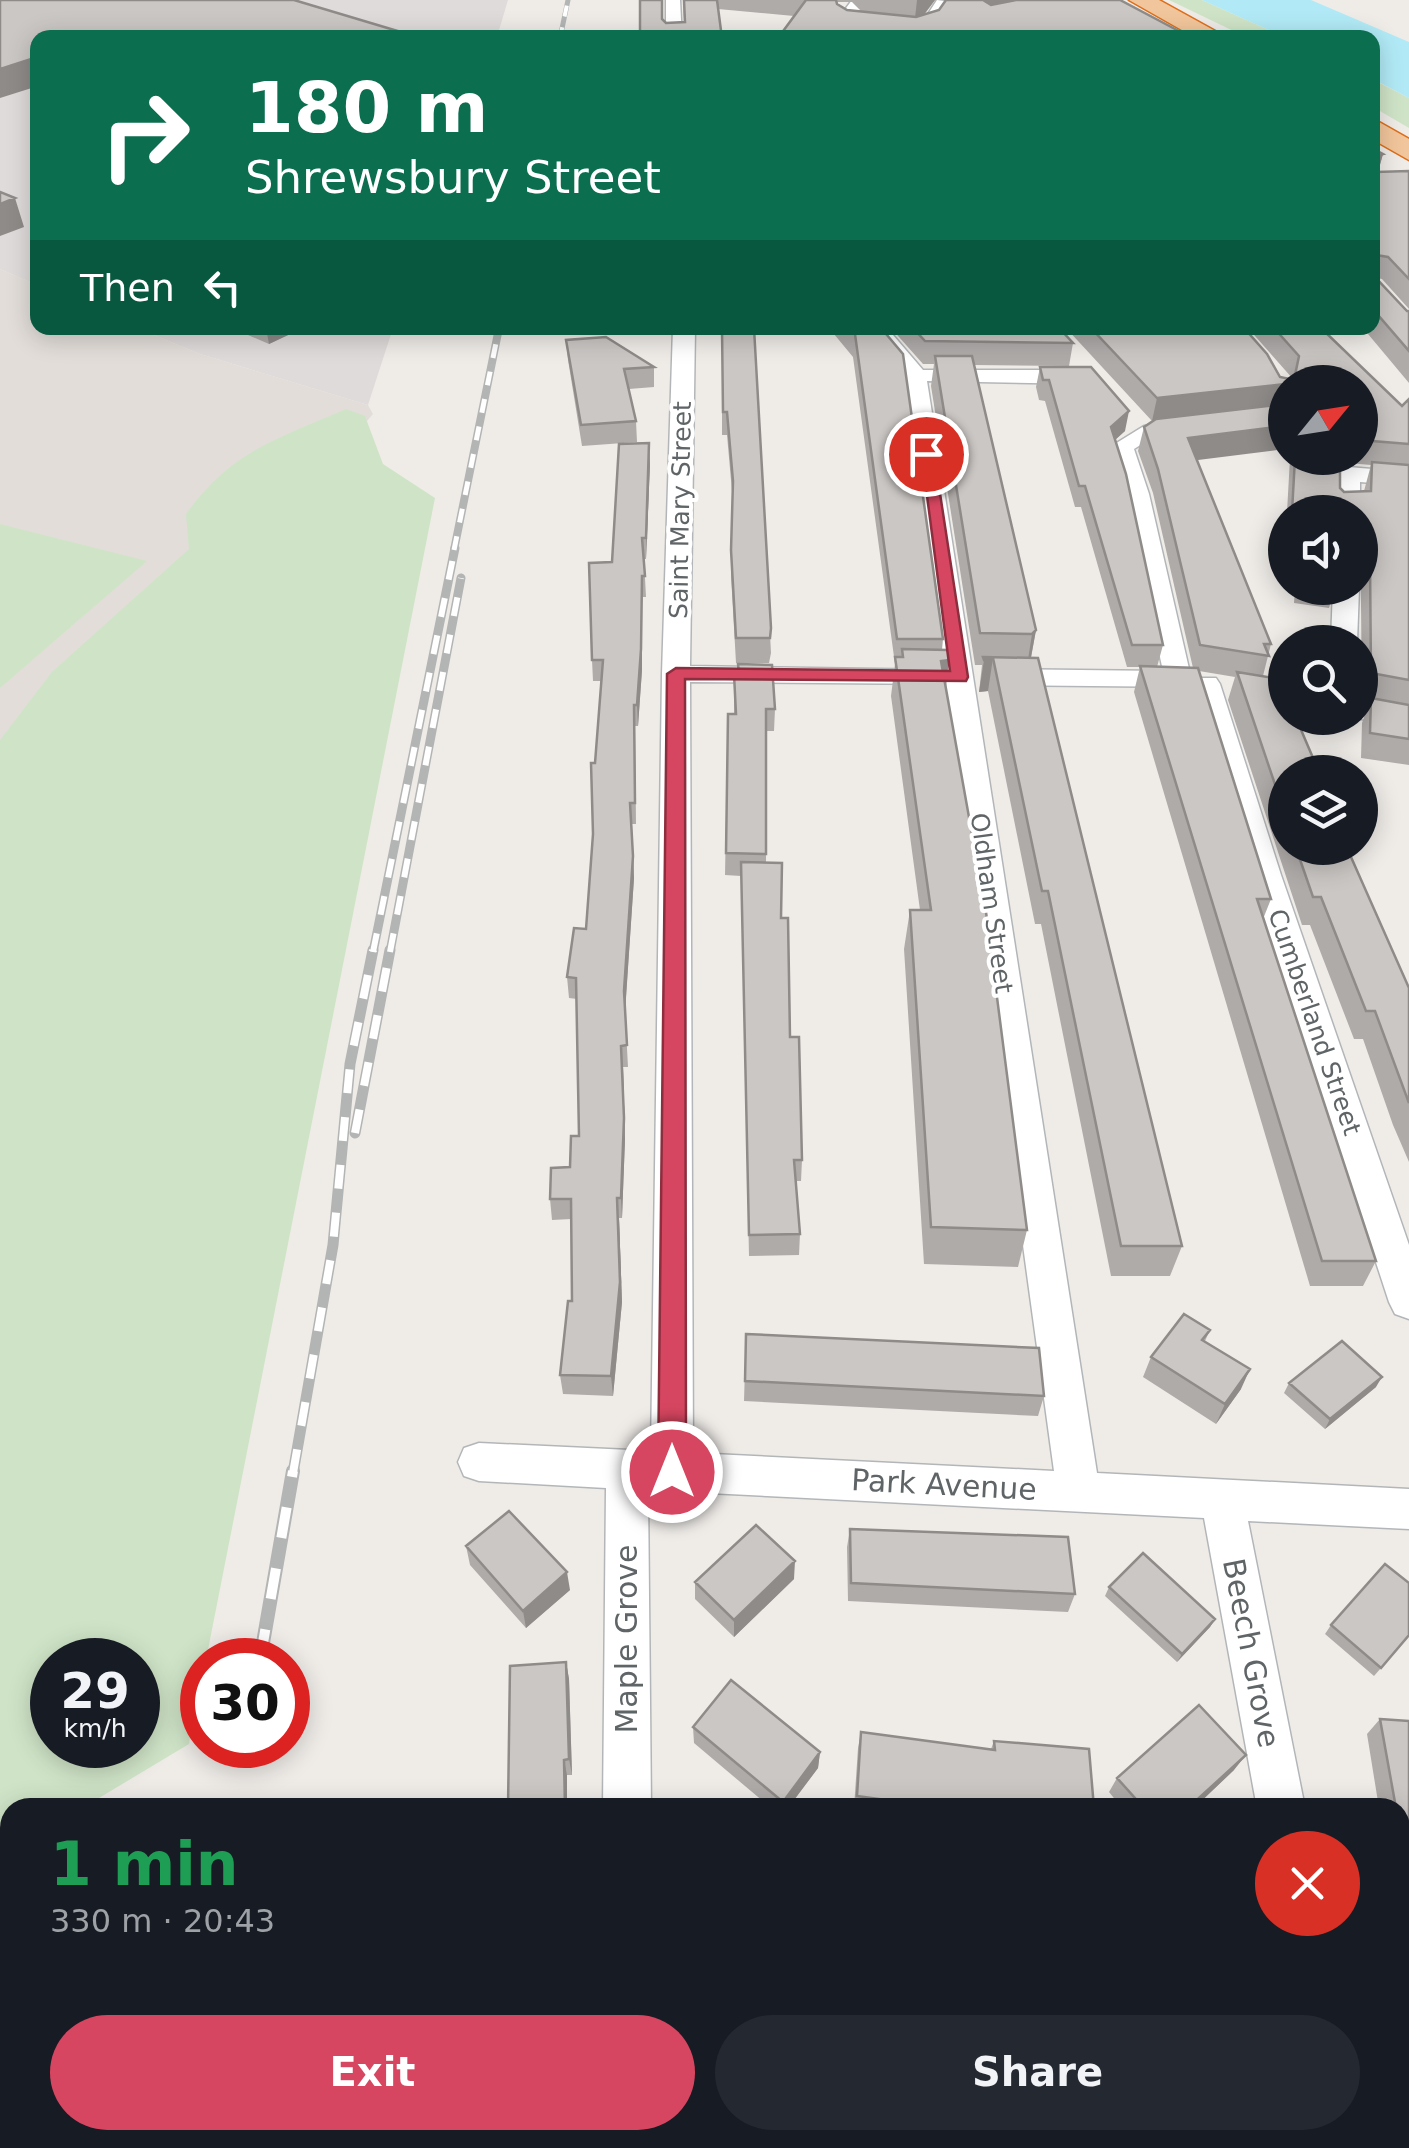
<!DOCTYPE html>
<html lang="en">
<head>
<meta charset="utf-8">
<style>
  body { margin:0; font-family:"DejaVu Sans",sans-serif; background:#242831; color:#f1f3f6; height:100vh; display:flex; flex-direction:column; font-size:38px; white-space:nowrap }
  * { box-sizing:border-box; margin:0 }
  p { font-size:32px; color:#9ea1a6 }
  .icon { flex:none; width:55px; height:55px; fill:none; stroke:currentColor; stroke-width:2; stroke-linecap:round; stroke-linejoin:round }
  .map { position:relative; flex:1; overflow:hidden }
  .panel { position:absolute; left:0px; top:1798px; width:1410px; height:352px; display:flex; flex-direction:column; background:#171b24; border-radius:30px 30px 0 0; box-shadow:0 5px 25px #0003 }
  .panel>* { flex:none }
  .guide { position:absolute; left:30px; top:30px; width:1350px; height:305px; border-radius:20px; box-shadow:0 5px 25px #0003; background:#0b6e4f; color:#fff; overflow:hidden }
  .needle { width:65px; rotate:60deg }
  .controls { position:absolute; left:1268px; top:365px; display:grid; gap:20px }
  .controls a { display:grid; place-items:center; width:110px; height:110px; border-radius:50%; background:#171b24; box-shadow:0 5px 25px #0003; font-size:50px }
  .speed { position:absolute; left:30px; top:1638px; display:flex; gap:20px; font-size:50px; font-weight:700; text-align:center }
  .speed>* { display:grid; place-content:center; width:130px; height:130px; border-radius:50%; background:#171b24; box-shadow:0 5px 25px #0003; line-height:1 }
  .speed small { font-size:25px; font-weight:400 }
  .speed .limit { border:15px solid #d22; background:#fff; color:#111 }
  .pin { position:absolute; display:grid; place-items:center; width:85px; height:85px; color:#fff; margin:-42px; border:5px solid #fff; border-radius:50%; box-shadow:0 2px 10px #0007 }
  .me { position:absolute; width:110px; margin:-55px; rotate:0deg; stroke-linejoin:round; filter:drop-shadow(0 0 8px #0008) }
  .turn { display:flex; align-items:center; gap:35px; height:210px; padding:0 50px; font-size:45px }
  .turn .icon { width:130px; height:130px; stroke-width:2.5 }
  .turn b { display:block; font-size:70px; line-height:85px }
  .then { display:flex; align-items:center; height:95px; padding:0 50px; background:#0003; gap:20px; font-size:38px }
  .round { display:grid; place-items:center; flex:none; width:105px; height:105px; border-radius:52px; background:#242831 }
  .headline { display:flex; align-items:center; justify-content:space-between; height:170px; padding:0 50px }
  h1 { font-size:60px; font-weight:800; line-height:75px; color:#1e9e55 }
  .button { display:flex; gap:20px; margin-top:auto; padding:20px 50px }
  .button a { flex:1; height:115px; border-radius:60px; background:#d74660; color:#fff; font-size:40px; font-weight:800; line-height:115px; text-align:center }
  .button a+a { background:#242831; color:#f1f3f6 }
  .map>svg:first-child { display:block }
  .industrial { fill:#dfdbda }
  .education { fill:#e2ddd9 }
  .green { fill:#cfe4c7; fill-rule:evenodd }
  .water { fill:#b1eaf6 }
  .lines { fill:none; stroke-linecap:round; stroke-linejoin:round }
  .street-casing { stroke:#b3b6b8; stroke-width:3 }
  .highway-casing { stroke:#de6e1a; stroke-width:3 }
  .street { fill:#fff; fill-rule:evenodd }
  .highway { fill:#f2c69c; fill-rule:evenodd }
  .rail-far4-casing { stroke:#b3b4b4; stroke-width:5 }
  .rail-far3-casing { stroke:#b3b4b4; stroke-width:8 }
  .rail-far2-casing { stroke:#b3b4b4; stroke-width:9 }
  .rail-far1-casing { stroke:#b3b4b4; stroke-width:11 }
  .rail-casing { stroke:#b3b4b4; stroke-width:14 }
  .rail-far4 { stroke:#fff; stroke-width:4; stroke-dasharray:11; stroke-linecap:butt }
  .rail-far3 { stroke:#fff; stroke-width:5; stroke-dasharray:14; stroke-linecap:butt }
  .rail-far2 { stroke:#fff; stroke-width:6; stroke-dasharray:19; stroke-linecap:butt }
  .rail-far1 { stroke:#fff; stroke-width:8; stroke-dasharray:24; stroke-linecap:butt }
  .rail { stroke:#fff; stroke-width:10; stroke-dasharray:31; stroke-linecap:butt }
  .wall { fill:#afaba9; fill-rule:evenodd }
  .shaded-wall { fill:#8e8b89 }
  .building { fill:#cbc7c4; stroke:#8e8b89; stroke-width:2.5 }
  .route { fill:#d74660; stroke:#8c2e3e; stroke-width:2.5 }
  .labels { text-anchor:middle; stroke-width:8; stroke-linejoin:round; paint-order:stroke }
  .street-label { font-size:25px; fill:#5f6466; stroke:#fff }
  .near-street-label { font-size:30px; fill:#5f6466; stroke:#fff }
</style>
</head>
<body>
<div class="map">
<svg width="1409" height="2148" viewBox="0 0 1409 2148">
  <rect width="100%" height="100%" fill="#efece8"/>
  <path class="industrial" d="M 0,0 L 508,0 L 497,37 L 38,38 L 37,285 L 0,269 Z
    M 137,328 L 393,328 L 368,405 L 200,354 Z"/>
  <path class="education" d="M 0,269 L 37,285 L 38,328 L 137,328 L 200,354 L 368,405 L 373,414 L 23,825 L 0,818 Z"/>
  <path class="green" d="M 1169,0 L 1202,0 L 1284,37 L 1246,37 Z
    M 1372,79 L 1409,98 L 1409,128 L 1373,107 Z
    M 346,409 L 365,416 L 383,464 L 435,498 L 206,1660 L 202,1660 L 189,1744 L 84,1807 L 10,1808 L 10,1852 L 0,1858 L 0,740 L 52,672 L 189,549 L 186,514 C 231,451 277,439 346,409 ZM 52,1660 L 138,1660 L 138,1745 L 52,1745 Z
    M 0,524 L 147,561 L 0,688 Z"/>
  <path class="water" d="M 1202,0 L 1311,0 L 1409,42 L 1409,98 L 1373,79 L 1372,38 L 1284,37 Z"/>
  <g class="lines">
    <defs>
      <path id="street" d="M 666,0 L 680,0 L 682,38 L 666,38 Z
        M 852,0 L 868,0 L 840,38 L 824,38 Z
        M 937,0 L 951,2 L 934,27 L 901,30 L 893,25 L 901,20 L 924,20 Z
        M 673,328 L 695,328 L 690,666 L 944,670 L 904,376 L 866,328 L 887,328 L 923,370 L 1087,370 L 1098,377 L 1087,384 L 927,381 L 1097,1473 L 1409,1489 L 1409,1529 L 1248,1521 L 1305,1808 L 1257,1808 L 1204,1518 L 648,1490 L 651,1808 L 603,1808 L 606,1488 L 479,1481 L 464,1476 L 458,1462 L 464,1448 L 479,1443 L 651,1451 L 662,674 ZM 690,682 L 946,684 L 1054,1471 L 693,1453 Z
        M 1285,409 L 1285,423 L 1150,439 L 1134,449 L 1149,494 L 1190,673 L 1198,678 L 1216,678 L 1220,684 L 1281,875 L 1409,1245 L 1409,1319 L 1395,1314 L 1389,1302 L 1249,875 L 1193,687 L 998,685 L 984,677 L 998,669 L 1163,671 L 1125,494 L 1110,447 L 1144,426 Z
        M 1348,467 L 1409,472 L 1409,486 L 1360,482 L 1360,512 L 1336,512 L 1336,474 Z
        M 1333,588 L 1359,588 L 1357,642 L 1331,642 Z
        M 1360,701 L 1409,710 L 1409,728 L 1356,718 L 1360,718 Z
        M 604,2140 L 658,2140 L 658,2148 L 604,2148 Z
        M 1312,2140 L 1366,2140 L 1368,2148 L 1314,2148 Z"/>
      <path id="highway" d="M 1129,0 L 1159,0 L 1228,38 L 1196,38 Z
        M 1372,118 L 1409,139 L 1409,160 L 1372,139 Z"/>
    </defs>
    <use href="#street" class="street-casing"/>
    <use href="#highway" class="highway-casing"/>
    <use href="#street" class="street"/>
    <use href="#highway" class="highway"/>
    <defs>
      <path id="rail-far4" d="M 560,38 L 568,0"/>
      <path id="rail-far3" d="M 454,550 L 499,328"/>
      <path id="rail-far2" d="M 373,952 L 455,548
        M 390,952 L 461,578"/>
      <path id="rail-far1" d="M 355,1133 L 390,950
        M 293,1473 L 333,1245 L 350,1064 L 373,950"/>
      <path id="rail" d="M 260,1660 L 293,1471"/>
    </defs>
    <use href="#rail-far4" class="rail-far4-casing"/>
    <use href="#rail-far3" class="rail-far3-casing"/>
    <use href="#rail-far2" class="rail-far2-casing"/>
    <use href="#rail-far1" class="rail-far1-casing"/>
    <use href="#rail" class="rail-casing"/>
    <use href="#rail-far4" class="rail-far4"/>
    <use href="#rail-far3" class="rail-far3"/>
    <use href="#rail-far2" class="rail-far2"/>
    <use href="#rail-far1" class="rail-far1"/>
    <use href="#rail" class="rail"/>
  </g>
  <path class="wall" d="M 640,0 L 662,0 L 662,19 L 666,23 L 684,22 L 683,0 L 935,0 L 924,15 L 939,10 L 946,0 L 1120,0 L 1192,38 L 778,38 L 794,16 L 718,9 L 722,38 L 640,38 ZM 837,2 L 852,2 L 861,11 L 847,10 L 837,4 Z
    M 38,129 L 38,157 L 30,132 Z
    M 1372,148 L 1383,154 L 1378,172 L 1409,171 L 1409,309 L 1382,279 L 1377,278 L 1407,311 L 1409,311 L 1409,383 L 1363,328 L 1372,328 Z
    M 232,328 L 303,328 L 269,344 Z
    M 722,328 L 754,328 L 771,653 L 769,663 L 736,663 L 731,575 L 733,503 L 727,435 L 722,435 Z
    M 829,328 L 881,328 L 943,639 L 942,650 L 949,660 L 946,687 L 1027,1230 L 1018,1267 L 924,1264 L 904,949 L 910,910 L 920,910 L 891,696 L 895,664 L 853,357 Z
    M 891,328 L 1059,328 L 1073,343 L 1069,366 L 974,365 L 1036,630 L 1031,658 L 1182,1246 L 1170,1276 L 1111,1276 L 1041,924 L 1035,924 L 988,691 L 979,692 L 982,665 L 975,665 L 931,386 L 934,364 L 923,364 Z
    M 1066,328 L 1244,328 L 1280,377 L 1293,379 L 1248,328 L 1321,328 L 1402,406 L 1409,399 L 1409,765 L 1361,758 L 1362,723 L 1370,699 L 1362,698 L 1360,512 L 1287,512 L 1290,458 L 1360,458 L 1360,382 L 1285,382 L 1197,460 L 1271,644 L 1263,676 L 1285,772 L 1285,848 L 1347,848 L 1409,988 L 1409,1162 L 1393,1125 L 1363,1039 L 1354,1039 L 1310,925 L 1302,925 L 1228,700 L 1235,677 L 1199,671 L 1271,899 L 1263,919 L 1376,1261 L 1363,1286 L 1310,1286 L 1134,692 L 1140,667 L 1127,667 L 1081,507 L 1075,507 L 1045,401 L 1039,400 L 1036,387 L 1040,367 L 1125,431 L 1115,440 L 1163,645 L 1157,667 L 1193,668 L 1153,493 L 1138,451 L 1144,427 L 1153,421 L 1152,421 ZM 1348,463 L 1371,465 L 1364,491 L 1344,492 L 1340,488 L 1340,469 Z
    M 566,340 L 654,367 L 654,387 L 629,389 L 636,421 L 637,442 L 582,446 L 568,360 Z
    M 650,464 L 646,559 L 644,559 L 646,597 L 642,597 L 642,670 L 638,726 L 635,726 L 636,824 L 632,824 L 634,878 L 625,1011 L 628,1067 L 623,1067 L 625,1139 L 622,1218 L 619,1218 L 622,1302 L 613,1396 L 563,1394 L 560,1375 L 572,1301 L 571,1219 L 552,1220 L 550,1199 L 570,1167 L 579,1136 L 577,999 L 569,998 L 567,977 L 586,929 L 593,834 L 595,763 L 602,681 L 593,681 L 592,660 L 612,562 Z
    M 1295,588 L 1335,588 L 1329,608 L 1294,603 Z
    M 738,664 L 775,709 L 774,731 L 766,731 L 766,863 L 781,918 L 790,1037 L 802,1160 L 801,1181 L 796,1181 L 800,1234 L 799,1255 L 749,1256 L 741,876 L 725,875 L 728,714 L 734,714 L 734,674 L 738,674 Z
    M 1210,1330 L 1205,1341 L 1241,1389 L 1216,1424 L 1143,1377 L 1151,1357 Z
    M 746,1334 L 1044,1396 L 1038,1416 L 744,1401 Z
    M 1289,1383 L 1376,1387 L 1325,1429 L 1284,1393 Z
    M 850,1529 L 1075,1594 L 1068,1612 L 848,1601 L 847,1547 Z
    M 466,1546 L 570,1590 L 526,1628 L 470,1565 Z
    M 794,1579 L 734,1637 L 695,1599 L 695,1582 Z
    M 1109,1587 L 1215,1619 L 1210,1627 L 1177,1662 L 1105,1596 Z
    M 1331,1625 L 1409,1636 L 1374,1676 L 1325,1634 Z
    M 566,1662 L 569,1679 L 572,1775 L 567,1775 L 508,1808 Z
    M 1380,1719 L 1409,1721 L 1409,1947 L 1400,1908 L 1400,1808 L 1379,1808 L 1367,1734 Z
    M 693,1727 L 820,1752 L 818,1768 L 788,1808 L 771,1808 L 694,1743 Z
    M 861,1732 L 991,1749 L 994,1741 L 1094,1808 L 854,1808 L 858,1748 Z
    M 1234,1770 L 1194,1808 L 1122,1808 L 1109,1792 L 1117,1778 Z"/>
  <path class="shaded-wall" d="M 917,0 L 935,0 L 922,17 L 915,18 Z
    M 978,0 L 1026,0 L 979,11 Z
    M 34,58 L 38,69 L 38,86 L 0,98 L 0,69 Z
    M 1383,154 L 1377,175 L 1372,176 L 1375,156 Z
    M 15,198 L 24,227 L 0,236 L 0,204 Z
    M 266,328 L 303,328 L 269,344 Z
    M 1285,384 L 1285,406 L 1152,421 L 1157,398 Z
    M 1129,411 L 1125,431 L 1106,448 L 1111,427 Z
    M 1285,426 L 1285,449 L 1182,462 L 1188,438 Z
    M 649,443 L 650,464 L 646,559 L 646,538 Z
    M 1337,458 L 1350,458 L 1348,463 L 1332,474 Z
    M 642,576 L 642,670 L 638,726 L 637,705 Z
    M 1036,630 L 1030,662 L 1027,666 L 1032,634 Z
    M 993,658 L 988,691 L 979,692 L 984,660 Z
    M 949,660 L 944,699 L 941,661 Z
    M 633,856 L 634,878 L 625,1013 L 624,991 Z
    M 623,1067 L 625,1139 L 622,1218 L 621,1198 Z
    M 619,1218 L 622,1302 L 613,1396 L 611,1376 Z
    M 1250,1369 L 1241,1389 L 1216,1424 L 1225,1404 Z
    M 1382,1377 L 1376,1387 L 1325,1429 L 1330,1419 Z
    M 795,1561 L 794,1579 L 734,1637 L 734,1620 Z
    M 567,1572 L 570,1590 L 526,1628 L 523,1611 Z
    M 1215,1619 L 1210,1627 L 1177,1662 L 1182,1654 Z
    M 566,1662 L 569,1679 L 572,1775 L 569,1759 Z
    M 820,1752 L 818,1768 L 788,1808 L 782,1808 L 783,1802 Z
    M 1246,1755 L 1234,1770 L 1194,1808 L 1188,1808 Z
    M 564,1760 L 567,1775 L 567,1808 L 565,1808 Z"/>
  <path class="building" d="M 0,0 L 294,0 L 421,38 L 38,38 L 38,59 L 34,58 L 0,69 Z
    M 640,0 L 662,0 L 662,19 L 666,23 L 685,22 L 684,0 L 717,0 L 722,38 L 640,38 Z
    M 806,0 L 836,0 L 837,4 L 847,10 L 916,17 L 939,10 L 946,0 L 983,0 L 991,5 L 1016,0 L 1120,0 L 1192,38 L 778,38 Z
    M 1372,148 L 1383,154 L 1375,156 L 1376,172 L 1409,171 L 1409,279 L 1388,257 L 1376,255 L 1375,277 L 1407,311 L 1409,311 L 1409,351 L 1372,308 Z
    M 0,192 L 15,198 L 0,204 Z
    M 722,328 L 754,328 L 771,628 L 770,638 L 736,638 L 731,550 L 733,481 L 727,412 L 723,412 Z
    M 849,328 L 881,328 L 903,354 L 943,639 L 897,639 L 855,334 Z
    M 913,328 L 1059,328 L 1073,343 L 925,341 Z
    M 1091,328 L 1244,328 L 1267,354 L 1280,377 L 1294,380 L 1299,356 L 1274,328 L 1321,328 L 1402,406 L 1409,399 L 1409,444 L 1360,440 L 1360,382 L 1285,382 L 1285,384 L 1157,398 Z
    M 606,337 L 654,367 L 624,369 L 636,421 L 581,425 L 566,340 Z
    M 935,356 L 972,356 L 1036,630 L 1032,634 L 980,633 Z
    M 1040,367 L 1091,367 L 1129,411 L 1111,427 L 1126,474 L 1163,645 L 1132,645 L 1085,486 L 1079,486 L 1049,380 L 1043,380 Z
    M 1285,404 L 1285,426 L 1188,438 L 1271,644 L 1264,644 L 1269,656 L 1200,645 L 1158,469 L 1144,427 L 1156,419 Z
    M 649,443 L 646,538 L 642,538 L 645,576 L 642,576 L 641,649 L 637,705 L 634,705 L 635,803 L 630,803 L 633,856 L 624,991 L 627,1045 L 621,1046 L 624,1118 L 621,1198 L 617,1198 L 620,1282 L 611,1376 L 560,1375 L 568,1301 L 572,1301 L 571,1199 L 550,1199 L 551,1168 L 570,1167 L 571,1136 L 579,1136 L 576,978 L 567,977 L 574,928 L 586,929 L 593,834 L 591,763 L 595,763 L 603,660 L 592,660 L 589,563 L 612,562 L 619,444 Z
    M 1295,458 L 1340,458 L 1340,488 L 1344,492 L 1371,491 L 1372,462 L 1409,465 L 1409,680 L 1371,673 L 1370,561 L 1360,561 L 1360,512 L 1292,512 Z
    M 902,649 L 948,650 L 949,660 L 941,661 L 986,912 L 1027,1230 L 931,1227 L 910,910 L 931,910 L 895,657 L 903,657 Z
    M 983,657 L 1038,658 L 1182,1246 L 1121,1246 L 1048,891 L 1042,891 L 993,658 L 984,660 Z
    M 738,664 L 772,665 L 775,709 L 766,709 L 766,854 L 726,853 L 728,714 L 736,714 L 734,674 L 739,674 Z
    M 1140,666 L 1198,668 L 1271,899 L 1257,899 L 1376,1261 L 1322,1261 Z
    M 1237,672 L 1280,679 L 1285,690 L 1285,718 L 1296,718 L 1319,772 L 1285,772 L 1285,814 Z
    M 1371,698 L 1409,705 L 1409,739 L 1370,733 Z
    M 1296,848 L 1347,848 L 1409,988 L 1409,1103 L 1375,1011 L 1366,1011 L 1321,897 L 1313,897 Z
    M 741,862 L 782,863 L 781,918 L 788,918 L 790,1037 L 799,1037 L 802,1160 L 794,1160 L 800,1234 L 749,1235 Z
    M 1184,1314 L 1210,1330 L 1202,1340 L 1250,1369 L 1225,1404 L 1151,1357 Z
    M 746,1334 L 1039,1348 L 1044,1396 L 745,1381 Z
    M 1342,1341 L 1382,1377 L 1330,1419 L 1289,1383 Z
    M 509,1511 L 567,1572 L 523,1611 L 466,1546 Z
    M 756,1525 L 795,1561 L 734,1620 L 695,1582 Z
    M 850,1529 L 1068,1537 L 1075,1594 L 851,1583 Z
    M 1143,1553 L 1215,1619 L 1182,1654 L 1109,1587 Z
    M 1385,1564 L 1409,1583 L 1409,1635 L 1381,1668 L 1331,1625 Z
    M 566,1662 L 569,1759 L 564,1760 L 565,1808 L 508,1808 L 510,1666 Z
    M 731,1680 L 820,1752 L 783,1802 L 693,1727 Z
    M 1199,1705 L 1246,1755 L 1188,1808 L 1144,1808 L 1117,1778 Z
    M 1380,1719 L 1409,1721 L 1409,1867 L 1400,1829 L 1400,1808 L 1396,1808 Z
    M 861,1732 L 995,1750 L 994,1741 L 1089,1749 L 1094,1808 L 1022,1808 L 955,1802 L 955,1808 L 944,1808 L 857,1796 Z
    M 495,2140 L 565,2140 L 565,2148 L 495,2148 Z"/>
  <path class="route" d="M 921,450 L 934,454 L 968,677 L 966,681 L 685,679 L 686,1472 L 682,1481 L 672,1485 L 662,1481 L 658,1472 L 667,674 L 676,668 L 950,671 Z"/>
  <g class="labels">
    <g class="street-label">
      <text transform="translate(680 510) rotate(-89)" y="9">Saint Mary Street</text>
      <text transform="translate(992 903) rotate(82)" y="9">Oldham Street</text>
      <text transform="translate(1315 1022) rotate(71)" y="9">Cumberland Street</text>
    </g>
    <g class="near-street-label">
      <text transform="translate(944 1485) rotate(3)" y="10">Park Avenue</text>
      <text transform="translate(627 1639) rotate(-90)" y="10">Maple Grove</text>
      <text transform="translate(1251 1653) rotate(79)" y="10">Beech Grove</text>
    </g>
  </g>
</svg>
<div class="controls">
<a><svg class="needle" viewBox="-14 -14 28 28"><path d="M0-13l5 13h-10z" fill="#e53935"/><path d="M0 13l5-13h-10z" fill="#9ea1a6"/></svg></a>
<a><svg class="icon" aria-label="sound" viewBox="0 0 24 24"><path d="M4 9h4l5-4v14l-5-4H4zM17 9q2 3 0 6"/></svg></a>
<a><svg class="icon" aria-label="search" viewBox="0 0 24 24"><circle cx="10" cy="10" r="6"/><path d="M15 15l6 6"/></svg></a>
<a><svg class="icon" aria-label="layers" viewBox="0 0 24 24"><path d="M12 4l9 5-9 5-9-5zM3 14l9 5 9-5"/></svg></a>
</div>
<div class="speed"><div>29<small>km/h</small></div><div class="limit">30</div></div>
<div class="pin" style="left:926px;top:454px;background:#d93025"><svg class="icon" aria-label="arrive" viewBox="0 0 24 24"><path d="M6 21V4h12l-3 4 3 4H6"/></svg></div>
<svg class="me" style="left:672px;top:1472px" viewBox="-20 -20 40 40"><circle r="17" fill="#d74660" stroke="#fff" stroke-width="3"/><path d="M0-11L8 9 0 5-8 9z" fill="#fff"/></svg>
<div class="guide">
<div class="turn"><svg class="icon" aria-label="right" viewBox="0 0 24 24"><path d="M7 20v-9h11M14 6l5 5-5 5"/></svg><div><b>180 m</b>Shrewsbury Street</div></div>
<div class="then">Then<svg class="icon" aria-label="left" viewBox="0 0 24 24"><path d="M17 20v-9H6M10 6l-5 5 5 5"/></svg></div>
</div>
<section class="panel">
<div class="headline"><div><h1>1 min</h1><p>330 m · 20:43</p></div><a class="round" style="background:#d93025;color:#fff"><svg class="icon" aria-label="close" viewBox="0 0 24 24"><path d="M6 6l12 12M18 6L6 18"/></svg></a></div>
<div class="button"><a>Exit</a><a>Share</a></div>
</section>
</div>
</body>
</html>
